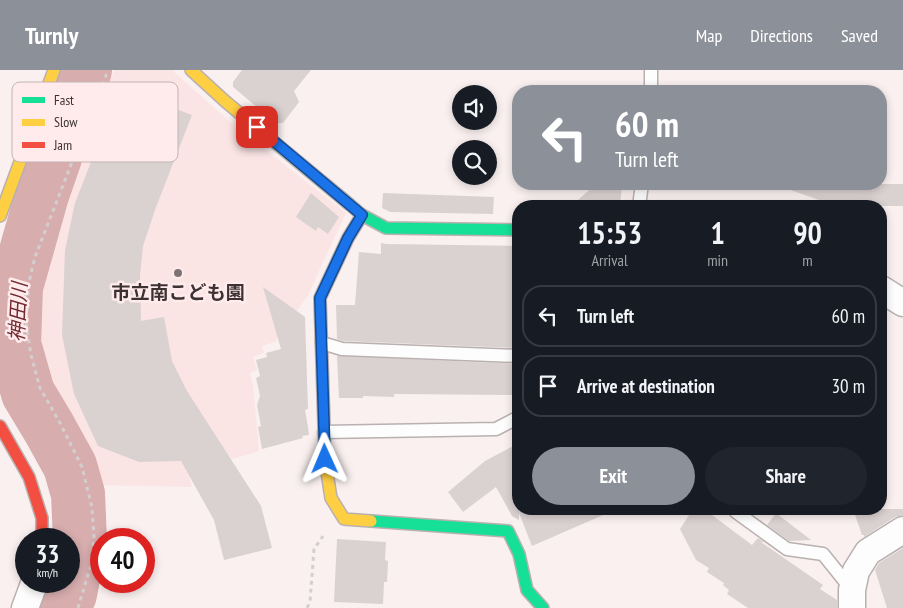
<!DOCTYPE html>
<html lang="en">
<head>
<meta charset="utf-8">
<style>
  body { margin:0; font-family:"PT Sans Narrow","Noto Sans JP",sans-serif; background:#20242c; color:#f1f3f6; height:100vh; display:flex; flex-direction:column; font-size:19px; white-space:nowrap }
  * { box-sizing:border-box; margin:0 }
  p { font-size:16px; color:#9ea1a6 }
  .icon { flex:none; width:28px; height:28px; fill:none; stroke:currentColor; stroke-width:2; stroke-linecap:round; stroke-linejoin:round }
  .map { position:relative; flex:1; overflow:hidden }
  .panel { position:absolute; left:512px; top:130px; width:375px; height:315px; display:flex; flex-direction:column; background:#171b24; border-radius:20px; box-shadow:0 2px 8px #0003 }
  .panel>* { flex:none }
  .hud { position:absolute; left:512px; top:15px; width:375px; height:105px; border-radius:20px; box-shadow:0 2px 8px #0003; background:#8c9099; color:#fff; overflow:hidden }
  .buttons { position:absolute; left:452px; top:15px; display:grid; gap:10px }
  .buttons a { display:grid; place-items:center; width:45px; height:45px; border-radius:50%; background:#171b24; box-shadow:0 2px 8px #0003; font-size:25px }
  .speed { position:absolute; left:15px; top:458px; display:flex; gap:10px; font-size:25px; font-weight:700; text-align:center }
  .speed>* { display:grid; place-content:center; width:65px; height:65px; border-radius:50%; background:#171b24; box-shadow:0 2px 8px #0003; line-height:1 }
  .speed small { font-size:12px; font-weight:400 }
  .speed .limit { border:8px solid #d22; background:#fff; color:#111 }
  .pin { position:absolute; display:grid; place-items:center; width:42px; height:42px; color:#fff; margin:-21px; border-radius:10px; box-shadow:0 2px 8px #0006 }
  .me { position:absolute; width:55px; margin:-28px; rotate:359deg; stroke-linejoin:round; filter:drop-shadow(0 0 4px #0008) }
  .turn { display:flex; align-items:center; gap:18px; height:105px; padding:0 20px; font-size:22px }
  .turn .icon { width:65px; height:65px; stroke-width:2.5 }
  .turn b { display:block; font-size:35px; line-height:42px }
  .eta { display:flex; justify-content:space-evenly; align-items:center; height:85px; text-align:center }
  .eta b { font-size:30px; font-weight:800; line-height:35px }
  .primary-button { display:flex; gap:10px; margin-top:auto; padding:10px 20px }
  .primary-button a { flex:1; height:58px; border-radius:30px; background:#8c9099; color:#fff; font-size:20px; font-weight:800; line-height:58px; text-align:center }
  .primary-button a+a { background:#20242c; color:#f1f3f6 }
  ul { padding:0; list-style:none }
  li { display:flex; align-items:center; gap:15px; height:62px; margin:0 10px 8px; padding:0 10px; border:2px solid #363941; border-radius:20px }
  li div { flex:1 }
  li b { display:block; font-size:19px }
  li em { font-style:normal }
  header { display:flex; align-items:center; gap:30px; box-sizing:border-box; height:70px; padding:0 25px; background:#8c9099; color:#fff }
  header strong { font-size:24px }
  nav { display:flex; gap:28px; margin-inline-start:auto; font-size:18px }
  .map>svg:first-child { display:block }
  .built { fill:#fbe4e4 }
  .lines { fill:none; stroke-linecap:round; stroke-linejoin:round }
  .river { stroke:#d7adae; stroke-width:54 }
  .building { fill:#dad1d1 }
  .lane-casing { stroke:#b9b0b0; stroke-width:15 }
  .street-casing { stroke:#b9b0b0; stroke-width:29 }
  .fast-casing { stroke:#b9b0b0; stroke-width:14 }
  .slow-casing { stroke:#b9b0b0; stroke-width:14 }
  .jam-casing { stroke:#b9b0b0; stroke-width:14 }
  .path { stroke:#d4cfcf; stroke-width:3; stroke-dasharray:4 4; stroke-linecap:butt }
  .lane { stroke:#fefdfd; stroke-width:12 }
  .street { stroke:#fefdfd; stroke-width:26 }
  .fast { stroke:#16e098; stroke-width:11 }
  .slow { stroke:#ffcf43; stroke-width:11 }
  .jam { stroke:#f24e42; stroke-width:11 }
  .route-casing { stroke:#114b97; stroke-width:12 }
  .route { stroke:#1a73e8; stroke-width:9 }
  .poi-dot { fill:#7e7475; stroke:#ffebeb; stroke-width:2 }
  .labels { text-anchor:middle; stroke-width:5; stroke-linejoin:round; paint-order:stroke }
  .poi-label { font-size:19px; font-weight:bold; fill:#3c3233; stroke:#ffebeb }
  .water-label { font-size:20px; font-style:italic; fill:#712b32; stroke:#ffebeb }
  .key { fill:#ffebeb; stroke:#c4b4b4; stroke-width:1 }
  .key-label { font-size:14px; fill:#3c3233 }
</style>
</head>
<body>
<header>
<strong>Turnly</strong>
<nav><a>Map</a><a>Directions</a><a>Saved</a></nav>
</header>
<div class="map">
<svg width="903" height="538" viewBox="0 0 903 538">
  <rect width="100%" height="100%" fill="#faf0f0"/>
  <path class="built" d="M 114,0 L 173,0 L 175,3 L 236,57 L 346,143 L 308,225 L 275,272 L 262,276 L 264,283 L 253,287 L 257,300 L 250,303 L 253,315 L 259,381 L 188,402 L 192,417 L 97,415 L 78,368 L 50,326 L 39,293 L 34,257 L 34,221 L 42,184 L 83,82 Z"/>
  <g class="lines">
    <path class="river" d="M 64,538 L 70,524 L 80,471 L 78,424 L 70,396 L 49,358 L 28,323 L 14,274 L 16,217 L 42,125 L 85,0"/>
  </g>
  <path class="building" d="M 242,0 L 311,0 L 294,21 L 299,32 L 283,53 L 276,53 L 233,17 L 233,12 Z
    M 120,18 L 192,45 L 156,137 L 143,176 L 140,205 L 141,251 L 164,247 L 172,291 L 187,321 L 261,436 L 272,478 L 224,490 L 214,450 L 181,391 L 139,392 L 98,376 L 74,324 L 62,265 L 65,180 L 75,133 Z
    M 596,114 L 622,114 L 620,136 L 571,136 Z
    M 783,114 L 903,114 L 903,136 L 836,136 L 782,117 Z
    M 311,123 L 339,147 L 328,164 L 318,157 L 316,161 L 296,147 Z
    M 383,123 L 494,127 L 493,144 L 390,142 L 382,138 Z
    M 381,173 L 386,174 L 519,176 L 519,278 L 343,271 L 337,269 L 336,235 L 355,235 L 359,182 L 381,184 Z
    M 263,217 L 305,247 L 308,339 L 305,340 L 308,357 L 309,365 L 302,366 L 303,368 L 262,379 L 258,357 L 261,356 L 257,335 L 260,326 L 256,308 L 260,306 L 256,290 L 267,287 L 266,283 L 281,279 Z
    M 337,286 L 519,294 L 519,325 L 394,324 L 394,327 L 363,326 L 363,328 L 339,328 Z
    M 519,373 L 519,439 L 617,439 L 532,476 L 519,443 L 519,450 L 512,446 L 496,417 L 463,442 L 448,422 L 485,391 Z
    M 693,439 L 704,439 L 752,475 L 758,468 L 764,472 L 761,472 L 823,515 L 820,519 L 837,530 L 837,538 L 748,538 L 727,524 L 729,520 L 723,515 L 724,513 L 707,502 L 709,498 L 696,490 L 680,459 Z
    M 853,439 L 903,439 L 903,445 L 895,447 L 864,467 L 864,465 L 862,465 Z
    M 776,443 L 811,470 L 789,471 L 767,455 Z
    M 337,469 L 386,472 L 385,490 L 388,491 L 387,512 L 384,512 L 383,534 L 334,532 Z
    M 903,478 L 903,538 L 887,538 L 875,500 L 879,493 Z"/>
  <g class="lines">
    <defs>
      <path id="lane" d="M 651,0 L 651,21
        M 639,136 L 642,114
        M 322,273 L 342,279 L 519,286
        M 324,362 L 496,359 L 519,347
        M 736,442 L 787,479 L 823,484 L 852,520"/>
      <path id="street" d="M 881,219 L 903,233
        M 25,538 L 35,511
        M 852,538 L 852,520 L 856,501 L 868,482 L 903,460"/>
      <path id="fast" d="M 349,134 L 362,145 L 386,158 L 519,160
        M 371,451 L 508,461 L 519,484 L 527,520 L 543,538"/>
      <path id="slow" d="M 191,0 L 226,32 L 349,134
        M 362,145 L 348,168 L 320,228 L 325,389 L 331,428 L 344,449 L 371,451
        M 0,146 L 54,0"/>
      <path id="jam" d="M 0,356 L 29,407 L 42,448 L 42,469"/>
    </defs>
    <use href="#lane" class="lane-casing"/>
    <use href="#street" class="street-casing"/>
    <use href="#fast" class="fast-casing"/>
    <use href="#slow" class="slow-casing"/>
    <use href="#jam" class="jam-casing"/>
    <path class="path" d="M 78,538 L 91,495 L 94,467 L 92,438 L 82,397 L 60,353 L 40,318 L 31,285 L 26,253 L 29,212 L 35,187 L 108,0
      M 307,538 L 310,532 L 314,479 L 323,466"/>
    <use href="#lane" class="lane"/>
    <use href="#street" class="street"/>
    <use href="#fast" class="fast"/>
    <use href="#slow" class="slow"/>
    <use href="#jam" class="jam"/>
  </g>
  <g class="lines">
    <defs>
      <path id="route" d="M 257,57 L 362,145 L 348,168 L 320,228 L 325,389"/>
    </defs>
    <use href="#route" class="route-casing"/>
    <use href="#route" class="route"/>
  </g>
  <circle class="poi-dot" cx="178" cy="203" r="5"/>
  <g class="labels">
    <g class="poi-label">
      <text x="178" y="229">市立南こども園</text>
    </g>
    <g class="water-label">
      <text transform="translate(18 242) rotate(-87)" y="7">神田川</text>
    </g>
  </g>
  <rect x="12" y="12" width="166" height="80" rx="8" class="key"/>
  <rect x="22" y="27" width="23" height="6" fill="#16e098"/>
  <rect x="22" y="49" width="23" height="7" fill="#ffcf43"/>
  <rect x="22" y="72" width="23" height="6" fill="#f24e42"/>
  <g class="key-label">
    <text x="54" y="35">Fast</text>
    <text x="54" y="57">Slow</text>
    <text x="54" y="80">Jam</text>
  </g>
</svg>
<div class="buttons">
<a><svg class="icon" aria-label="sound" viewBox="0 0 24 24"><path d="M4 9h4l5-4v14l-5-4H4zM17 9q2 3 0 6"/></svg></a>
<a><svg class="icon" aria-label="search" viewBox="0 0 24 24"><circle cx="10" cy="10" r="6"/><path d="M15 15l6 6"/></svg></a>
</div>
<div class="speed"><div>33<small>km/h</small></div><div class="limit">40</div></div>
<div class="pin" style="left:257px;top:57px;background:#d93025"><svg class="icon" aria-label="arrive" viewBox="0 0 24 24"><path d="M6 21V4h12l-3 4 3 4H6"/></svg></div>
<svg class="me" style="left:325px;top:389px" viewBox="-20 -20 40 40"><path d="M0-17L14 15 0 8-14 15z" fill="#1a73e8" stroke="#fff" stroke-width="4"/></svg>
<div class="hud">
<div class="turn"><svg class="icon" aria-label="left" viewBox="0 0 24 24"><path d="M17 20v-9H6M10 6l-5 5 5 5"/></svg><div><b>60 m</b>Turn left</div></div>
</div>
<section class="panel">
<div class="eta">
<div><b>15:53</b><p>Arrival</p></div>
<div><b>1</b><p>min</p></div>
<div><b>90</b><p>m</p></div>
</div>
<ul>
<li><svg class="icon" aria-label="left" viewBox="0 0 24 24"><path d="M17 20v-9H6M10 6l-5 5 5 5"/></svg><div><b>Turn left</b></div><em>60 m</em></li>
<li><svg class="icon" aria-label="arrive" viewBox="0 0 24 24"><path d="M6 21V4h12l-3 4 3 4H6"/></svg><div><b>Arrive at destination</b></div><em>30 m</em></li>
</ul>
<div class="primary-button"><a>Exit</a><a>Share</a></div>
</section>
</div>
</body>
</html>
